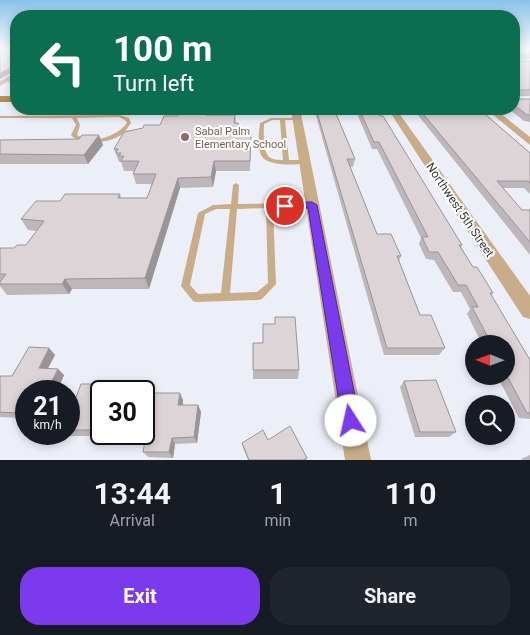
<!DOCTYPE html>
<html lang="en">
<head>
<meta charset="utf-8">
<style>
  body { margin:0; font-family:Roboto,sans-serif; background:#20242c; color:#f1f3f6; height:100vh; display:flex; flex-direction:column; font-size:19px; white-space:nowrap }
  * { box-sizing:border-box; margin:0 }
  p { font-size:16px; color:#9ea1a6 }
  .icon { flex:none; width:28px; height:28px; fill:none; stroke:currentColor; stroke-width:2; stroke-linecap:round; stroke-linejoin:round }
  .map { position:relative; height:460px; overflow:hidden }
  .sheet { display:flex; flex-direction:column; background:#171b24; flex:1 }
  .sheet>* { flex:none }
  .hud { position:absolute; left:10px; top:10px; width:510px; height:105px; border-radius:20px; box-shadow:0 2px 8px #0003; background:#0b6e4f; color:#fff; overflow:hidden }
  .needle { width:32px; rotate:271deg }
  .tools { position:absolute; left:465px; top:335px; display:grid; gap:10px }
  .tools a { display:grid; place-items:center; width:50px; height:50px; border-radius:50%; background:#171b24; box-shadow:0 2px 8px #0003; font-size:25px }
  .speed { position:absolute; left:15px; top:380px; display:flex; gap:10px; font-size:25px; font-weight:700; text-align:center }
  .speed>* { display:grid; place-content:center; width:65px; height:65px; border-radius:50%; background:#171b24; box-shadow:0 2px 8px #0003; line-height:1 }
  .speed small { font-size:12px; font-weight:400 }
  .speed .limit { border:2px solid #111; border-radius:8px; background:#fff; color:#111 }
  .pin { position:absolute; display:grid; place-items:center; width:42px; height:42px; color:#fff; margin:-21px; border:2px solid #fff; border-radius:50%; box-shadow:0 1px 5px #0007 }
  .me { position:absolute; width:55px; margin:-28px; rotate:350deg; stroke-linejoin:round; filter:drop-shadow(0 0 4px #0008) }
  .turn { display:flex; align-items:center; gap:18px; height:105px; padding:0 20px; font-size:22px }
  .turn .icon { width:65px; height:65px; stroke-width:2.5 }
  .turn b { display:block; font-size:35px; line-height:42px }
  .eta { display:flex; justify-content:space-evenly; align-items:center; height:85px; text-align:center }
  .eta b { font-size:30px; font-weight:700; line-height:35px }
  .action { display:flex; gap:10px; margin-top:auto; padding:10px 20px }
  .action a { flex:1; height:58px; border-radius:20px; background:#7c3aed; color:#fff; font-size:20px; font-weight:700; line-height:58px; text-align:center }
  .action a+a { background:#20242c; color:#f1f3f6 }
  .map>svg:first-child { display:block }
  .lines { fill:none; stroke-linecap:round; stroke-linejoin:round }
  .service { fill:#c9ad89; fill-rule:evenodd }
  .minor { fill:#c9ad89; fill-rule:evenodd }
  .primary { fill:#a57227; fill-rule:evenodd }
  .wall { fill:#beb6ba }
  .shaded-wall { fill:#9b9497 }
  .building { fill:#ddd4d8; stroke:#9b9497 }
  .route { fill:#7c3aed; stroke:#51269a }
  .education-dot { fill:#8d6e63; stroke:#fff; stroke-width:2 }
  .labels { text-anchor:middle; stroke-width:4; stroke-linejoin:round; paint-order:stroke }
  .far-education-label { font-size:11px; fill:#785e54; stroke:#fff; text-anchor:start }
  .street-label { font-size:12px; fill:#35363a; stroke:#fff }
</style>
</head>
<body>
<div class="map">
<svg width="530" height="460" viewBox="0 0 530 460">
  <rect width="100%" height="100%" fill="#eceff8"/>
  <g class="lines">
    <path class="service" d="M 166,109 L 170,109 L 171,111 L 187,111 L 189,112 L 187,113 L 168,113 Z
      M 260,109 L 265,109 L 256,113 L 199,113 L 197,112 L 199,111 L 255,111 Z
      M 120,115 L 129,118 L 131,123 C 128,127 125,132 121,135 C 109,143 82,147 71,135 L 76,125 L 72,118 L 0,118 L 0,116 ZM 119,117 L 125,120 L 127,123 C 116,137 92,145 77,135 L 80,125 L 77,118 Z
      M 271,118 L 299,118 L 299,120 L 285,120 L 289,160 L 305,160 L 308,162 L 307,163 C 296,165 267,167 261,155 C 257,146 259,133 260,123 ZM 272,120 L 280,120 L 283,160 C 279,160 274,160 271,158 C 262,154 264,132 264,124 Z
      M 236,183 L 239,185 L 238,204 L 312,203 L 315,205 L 312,207 L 273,208 L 276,284 L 262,299 L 259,300 L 196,302 L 193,301 L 181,286 L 198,213 L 213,205 L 231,204 L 233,185 ZM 266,208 L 268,283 L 257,292 L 230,293 L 237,209 ZM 216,209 L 230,209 L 221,293 L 198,294 L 190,285 L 205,214 Z"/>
    <path class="minor" d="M 16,72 L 16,77 L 0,86 L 0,81 Z
      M 291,109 L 300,109 L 371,460 L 345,460 Z
      M 388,109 L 396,109 L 530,296 L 530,319 L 523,317 Z
      M 486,109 L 495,109 L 530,137 L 530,145 Z"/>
    <path class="primary" d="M 0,96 L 16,96 L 16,102 L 0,102 Z"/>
  </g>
  <path class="wall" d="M 0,49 L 16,49 L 16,83 L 9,83 L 6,79 L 15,74 L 15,71 L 0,79 Z
    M 514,49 L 530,49 L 530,59 L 516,60 L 516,62 L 530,61 L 530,96 L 515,96 L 515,99 L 530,99 L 530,122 L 524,121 L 509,109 L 514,109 Z
    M 314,109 L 334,109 L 355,159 L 353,167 L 350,167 L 377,234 L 401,256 L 399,261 L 420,315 L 445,348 L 439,355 L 384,355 Z
    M 355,109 L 377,109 L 380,116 L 462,245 L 461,247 L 473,267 L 493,293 L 491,295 L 530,360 L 530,419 L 519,418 L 497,376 L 506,376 L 506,344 L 482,344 L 467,314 L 470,309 L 461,292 L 453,292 L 434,260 L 426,259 L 419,244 L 421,238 L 377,149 L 372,149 Z
    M 413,109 L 479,109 L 530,153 L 530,194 L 524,188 L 502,188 L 522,210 L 530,210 L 530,255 Z
    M 208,115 L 235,115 L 236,123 L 240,133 L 251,142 L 250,171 L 216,171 L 213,187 L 180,188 L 149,289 L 72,289 L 69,294 L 7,295 L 0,286 L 0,248 L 14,248 L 26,245 L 37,231 L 28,230 L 21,219 L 60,201 L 120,194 L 121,198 L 147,198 L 152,184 L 136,184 L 133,174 L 134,171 L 124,171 L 121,162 L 119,162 L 114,149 L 160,125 Z
    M 0,140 L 103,145 L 88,164 L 0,164 Z
    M 49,348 L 55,355 L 48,368 L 58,369 L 64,375 L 57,391 L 26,391 L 24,418 L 0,417 L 0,376 L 12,376 Z
    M 253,370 L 299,370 L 298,379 L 253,379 Z
    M 404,381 L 456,432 L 449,437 L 415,437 L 400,387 Z
    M 101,391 L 101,434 L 144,434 L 144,393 L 183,400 L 183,405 L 198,405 L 201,412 L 197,443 L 175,444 L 173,458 L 148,457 L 143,452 L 146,436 L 71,436 L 68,434 L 69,416 Z
    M 268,440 L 307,458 L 306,460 L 248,460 L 243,448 L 242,443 Z
    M 530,455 L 530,460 L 522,460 L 521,459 Z"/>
  <path class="shaded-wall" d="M 14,66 L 16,70 L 0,79 L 0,73 Z
    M 99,135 L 103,145 L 88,164 L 84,155 Z
    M 214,161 L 216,171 L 213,187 L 211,177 Z
    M 178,178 L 180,188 L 149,289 L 145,278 Z
    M 65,279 L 72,289 L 69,294 L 62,284 Z
    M 49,348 L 55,355 L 45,374 L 39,368 Z
    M 58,369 L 64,375 L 57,391 L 47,391 Z
    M 99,384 L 104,391 L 101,391 L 101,401 L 95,394 Z
    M 180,393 L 183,400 L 182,412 L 178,405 Z
    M 26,395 L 26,414 L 24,418 L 16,413 Z
    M 198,405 L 201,412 L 197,443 L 194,437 Z
    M 172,438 L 175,444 L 173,458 L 169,452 Z"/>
  <path class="building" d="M 0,49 L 16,49 L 16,79 L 6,79 L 15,74 L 14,66 L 0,73 Z
    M 514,49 L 530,49 L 530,55 L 515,55 L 516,62 L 530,61 L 530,90 L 515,90 L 515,99 L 530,99 L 530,115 L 527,115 L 514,105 Z
    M 316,109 L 334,109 L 355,159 L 347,159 L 377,234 L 391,234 L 401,256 L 397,256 L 420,315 L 431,315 L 445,348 L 387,348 Z
    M 359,109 L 377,109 L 380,116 L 383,116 L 462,245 L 459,245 L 473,267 L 477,267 L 493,293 L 490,293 L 530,360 L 530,413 L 527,413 L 506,374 L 506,364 L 515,364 L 506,348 L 506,344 L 504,344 L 500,337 L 488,337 L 472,307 L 478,307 L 466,285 L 458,285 L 438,252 L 429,252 L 422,237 L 428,237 L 379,142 L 374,142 Z
    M 419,109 L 479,109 L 530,153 L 530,183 L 528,181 L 497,181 L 522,210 L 530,210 L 530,242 Z
    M 180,110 L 208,110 L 206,115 L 235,115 L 234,123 L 238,123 L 240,133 L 251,133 L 250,161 L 214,161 L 211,177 L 178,178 L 145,278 L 65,279 L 62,284 L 0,284 L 0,282 L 6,274 L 0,274 L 0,248 L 14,248 L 17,245 L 26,245 L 44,221 L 21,219 L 36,201 L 60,201 L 65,194 L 120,194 L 118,198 L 147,198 L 156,174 L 133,174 L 139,161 L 121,161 L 124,156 L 119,156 L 121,153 L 116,153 L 118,149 L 114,149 L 124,132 L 143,128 L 144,125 L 160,125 L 164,116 L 178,116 Z
    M 82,135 L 99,135 L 84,155 L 0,154 L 0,140 L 79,139 Z
    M 275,317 L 295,317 L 299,370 L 253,370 L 253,343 L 263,343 L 263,324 L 275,324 Z
    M 29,347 L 49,348 L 39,368 L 58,369 L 47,391 L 26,391 L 26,395 L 16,413 L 0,412 L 0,376 L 12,376 Z
    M 436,380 L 456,432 L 420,432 L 404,381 Z
    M 81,384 L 99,384 L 95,394 L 101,394 L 101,430 L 69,430 L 69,416 Z
    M 144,393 L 180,393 L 178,405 L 198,405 L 194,437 L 172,438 L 169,452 L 143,452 L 147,430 L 144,430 Z
    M 290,426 L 307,458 L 303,460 L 249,460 L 242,443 L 263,430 L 268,440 Z"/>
  <linearGradient id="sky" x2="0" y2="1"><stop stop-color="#89c2ea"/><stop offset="0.43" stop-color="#f6f8fc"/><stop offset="1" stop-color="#f6f8fc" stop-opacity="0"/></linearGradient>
  <rect width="530" height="113" fill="url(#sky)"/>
  <path class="route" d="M 285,202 L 312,202 L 317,205 L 360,421 L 357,427 L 351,430 L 344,427 L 342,421 L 308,208 L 281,208 L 281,203 Z"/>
  <circle class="education-dot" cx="185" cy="137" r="5"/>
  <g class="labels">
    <g class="far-education-label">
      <text x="195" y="135">Sabal Palm<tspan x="195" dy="13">Elementary School</tspan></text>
    </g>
    <g class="street-label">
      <text transform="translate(460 210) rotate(56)" y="4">Northwest 5th Street</text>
    </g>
  </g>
</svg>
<div class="tools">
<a><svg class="needle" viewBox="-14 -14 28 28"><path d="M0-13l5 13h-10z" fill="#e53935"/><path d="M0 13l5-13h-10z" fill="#9ea1a6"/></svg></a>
<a><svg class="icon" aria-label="search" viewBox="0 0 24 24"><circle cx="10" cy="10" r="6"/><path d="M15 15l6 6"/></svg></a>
</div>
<div class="speed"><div>21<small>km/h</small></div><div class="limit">30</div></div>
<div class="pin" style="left:285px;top:206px;background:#d93025"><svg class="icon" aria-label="arrive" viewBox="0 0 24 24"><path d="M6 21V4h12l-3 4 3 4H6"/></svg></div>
<svg class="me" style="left:351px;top:421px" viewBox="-20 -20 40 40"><circle r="19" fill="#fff"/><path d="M0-13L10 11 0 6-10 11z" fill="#7c3aed"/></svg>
<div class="hud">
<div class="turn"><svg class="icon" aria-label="left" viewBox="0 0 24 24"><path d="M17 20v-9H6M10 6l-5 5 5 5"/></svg><div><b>100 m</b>Turn left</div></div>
</div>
</div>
<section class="sheet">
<div class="eta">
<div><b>13:44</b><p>Arrival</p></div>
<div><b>1</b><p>min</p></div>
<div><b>110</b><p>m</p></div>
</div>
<div class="action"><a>Exit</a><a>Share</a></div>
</section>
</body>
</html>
